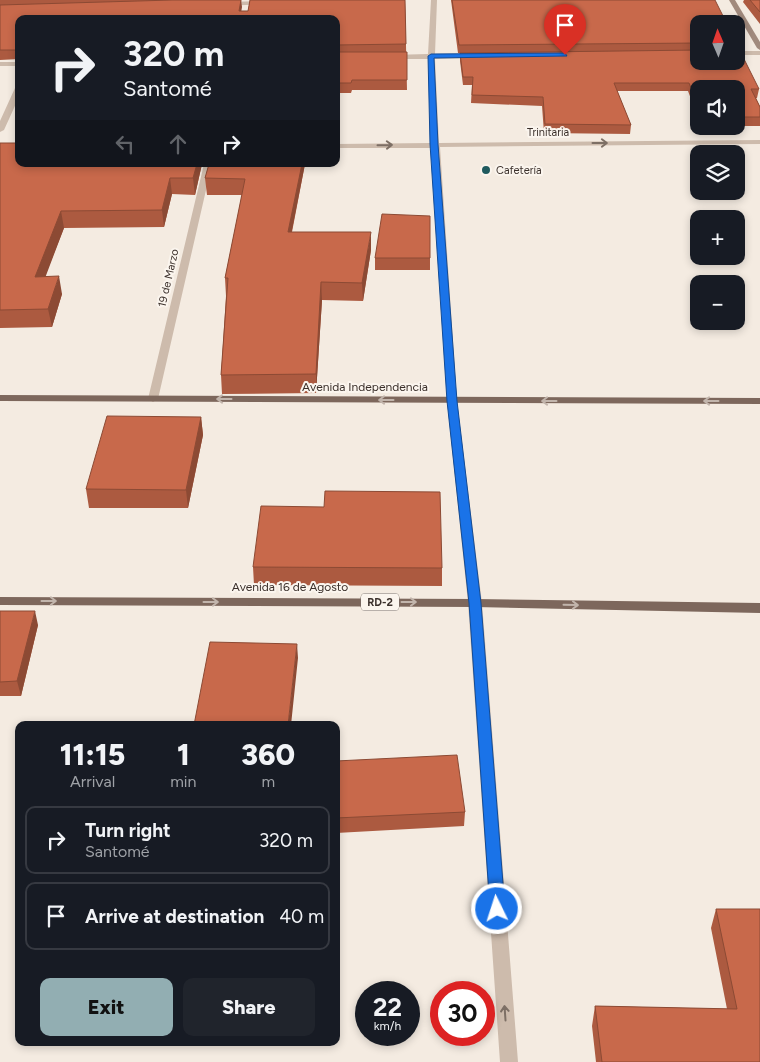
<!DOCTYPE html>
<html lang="en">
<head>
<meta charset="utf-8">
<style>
  body { margin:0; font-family:Figtree,sans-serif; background:#20242c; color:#f1f3f6; height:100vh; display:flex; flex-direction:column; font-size:19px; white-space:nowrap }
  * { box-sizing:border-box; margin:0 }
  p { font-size:16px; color:#9ea1a6 }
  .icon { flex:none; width:28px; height:28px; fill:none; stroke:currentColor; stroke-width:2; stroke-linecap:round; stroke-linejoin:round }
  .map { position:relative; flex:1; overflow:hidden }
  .panel { position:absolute; left:15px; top:721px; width:325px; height:325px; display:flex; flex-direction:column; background:#171b24; border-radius:10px; box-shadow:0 2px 8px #0003 }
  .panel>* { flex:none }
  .banner { position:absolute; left:15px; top:15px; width:325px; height:152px; border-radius:10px; box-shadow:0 2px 8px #0003; background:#171b24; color:#f1f3f6; overflow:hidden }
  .needle { width:32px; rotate:358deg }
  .buttons { position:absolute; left:690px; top:15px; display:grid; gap:10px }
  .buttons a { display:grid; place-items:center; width:55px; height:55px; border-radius:10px; background:#171b24; box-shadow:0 2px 8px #0003; font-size:25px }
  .speed { position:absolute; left:355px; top:981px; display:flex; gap:10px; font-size:25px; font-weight:700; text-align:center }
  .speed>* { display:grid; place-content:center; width:65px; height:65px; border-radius:50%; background:#171b24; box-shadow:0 2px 8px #0003; line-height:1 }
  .speed small { font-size:12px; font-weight:400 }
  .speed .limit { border:8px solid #d22; background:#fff; color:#111 }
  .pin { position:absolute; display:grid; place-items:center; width:42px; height:42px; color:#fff; margin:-51px -21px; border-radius:50% 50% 50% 0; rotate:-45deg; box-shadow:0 0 5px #0007 }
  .pin .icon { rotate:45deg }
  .me { position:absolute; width:55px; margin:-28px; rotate:356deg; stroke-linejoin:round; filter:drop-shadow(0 0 4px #0008) }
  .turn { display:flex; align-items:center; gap:18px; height:105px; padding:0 25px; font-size:22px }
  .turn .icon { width:65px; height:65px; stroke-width:2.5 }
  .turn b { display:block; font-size:35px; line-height:42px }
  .lanes { display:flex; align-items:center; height:48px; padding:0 25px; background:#0003; justify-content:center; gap:25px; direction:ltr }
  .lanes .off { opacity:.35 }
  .eta { display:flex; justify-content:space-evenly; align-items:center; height:85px; text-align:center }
  .eta b { font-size:30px; font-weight:800; line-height:35px }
  .primary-button { display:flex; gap:10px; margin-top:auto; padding:10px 25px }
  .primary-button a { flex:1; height:58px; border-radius:10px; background:#92aeb2; color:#111; font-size:20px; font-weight:800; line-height:58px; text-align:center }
  .primary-button a+a { background:#20242c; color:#f1f3f6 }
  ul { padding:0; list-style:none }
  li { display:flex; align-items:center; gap:15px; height:68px; margin:0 10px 8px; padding:0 15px; border:2px solid #363941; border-radius:10px }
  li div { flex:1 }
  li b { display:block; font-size:19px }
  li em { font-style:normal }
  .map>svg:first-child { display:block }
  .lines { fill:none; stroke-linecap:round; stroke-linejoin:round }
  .street { fill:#cdbbac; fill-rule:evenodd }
  .secondary { fill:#a18a7d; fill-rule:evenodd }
  .primary { fill:#7d675c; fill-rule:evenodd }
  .wall { fill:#ac5a40 }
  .shaded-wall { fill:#8c4a34 }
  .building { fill:#c8694b; stroke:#8c4a34 }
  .oneway { stroke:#7d6f65 }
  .oneway2 { stroke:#c2b5ac }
  .route { fill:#1a73e8; stroke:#114b97 }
  .poi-dot { fill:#1f5a5e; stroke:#fbf5ee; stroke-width:2 }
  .labels { text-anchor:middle; stroke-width:4; stroke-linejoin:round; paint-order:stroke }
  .far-street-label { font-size:11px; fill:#3b302b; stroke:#fbf5ee }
  .far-poi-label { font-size:11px; fill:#3b302b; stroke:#fbf5ee; text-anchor:start }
  .shield { fill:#fbf5ee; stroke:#756b66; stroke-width:1 }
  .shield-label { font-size:11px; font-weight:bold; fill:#3b302b }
  .street-label { font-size:12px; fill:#3b302b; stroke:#fbf5ee }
</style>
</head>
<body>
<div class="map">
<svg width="760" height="1062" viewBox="0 0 760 1062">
  <rect width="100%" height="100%" fill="#f4ebe1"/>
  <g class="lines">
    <path class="street" d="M 431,0 L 437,0 L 435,54 L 476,54 L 480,56 L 476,58 L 435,59 L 439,143 L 760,140 L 760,144 L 440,147 L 457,401 L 482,603 L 518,1062 L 500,1062 L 468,603 L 447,401 L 432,148 L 336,148 L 336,144 L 431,143 L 428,59 L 391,59 L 387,57 L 391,55 L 428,54 Z
      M 265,1 L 267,4 L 225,6 L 222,4 L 225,2 Z
      M 736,51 L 760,51 L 760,55 L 736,55 Z
      M 0,62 L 19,62 L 19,66 L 0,66 Z
      M 19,86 L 19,97 L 4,130 L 0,132 L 0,121 L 15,88 Z
      M 204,164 L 212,164 L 158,399 L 153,402 L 148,399 Z"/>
    <path class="secondary" d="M 729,0 L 735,0 L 760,42 L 760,50 L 757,48 Z"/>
    <path class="primary" d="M 0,395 L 760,398 L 760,404 L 0,401 Z
      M 0,597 L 475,599 L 760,603 L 760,613 L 475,607 L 0,605 Z"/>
  </g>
  <path class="wall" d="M 0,0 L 241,0 L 241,11 L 248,11 L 250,0 L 405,0 L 407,90 L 352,90 L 351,93 L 336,93 L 336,19 L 19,19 L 19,59 L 0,60 Z
    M 451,0 L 715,0 L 699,24 L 699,61 L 759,89 L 757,98 L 756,98 L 760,107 L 760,126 L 736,126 L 736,89 L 699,89 L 699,120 L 688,91 L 617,91 L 631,125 L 630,134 L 544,133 L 542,106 L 471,103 L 472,85 L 463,85 L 460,61 L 460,53 L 458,53 Z
    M 744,0 L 760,0 L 760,24 L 743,2 Z
    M 0,143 L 202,164 L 195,195 L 172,194 L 164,227 L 64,228 L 45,276 L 62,294 L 52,327 L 0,328 Z
    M 209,164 L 305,164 L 292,232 L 371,250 L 363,301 L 322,300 L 316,393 L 222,394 L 221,375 L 226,296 L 225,278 L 242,195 L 207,195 L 205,178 Z
    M 430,216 L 430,270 L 375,270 L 375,258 Z
    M 201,417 L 203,435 L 188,508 L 89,508 L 86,489 Z
    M 324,507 L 442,568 L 442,586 L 254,585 L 253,567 Z
    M 0,611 L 38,625 L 21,696 L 0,696 Z
    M 336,761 L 465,812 L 464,826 L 336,833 Z
    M 716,909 L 760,1062 L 596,1062 L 592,1026 L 595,1006 L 727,1009 L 711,928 Z"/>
  <path class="shaded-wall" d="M 241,0 L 242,7 L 240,19 L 239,11 Z
    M 197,164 L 202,164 L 195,195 L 193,178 Z
    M 302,164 L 305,164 L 288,250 L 288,232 Z
    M 170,178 L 172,194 L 164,227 L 162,210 Z
    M 61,211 L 64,228 L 39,294 L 35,277 Z
    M 371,232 L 371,250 L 363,301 L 362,283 Z
    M 59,276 L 62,294 L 52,327 L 48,309 Z
    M 321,282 L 322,300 L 316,393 L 316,374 Z
    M 201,417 L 203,435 L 188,508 L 186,490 Z
    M 35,611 L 38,625 L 21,696 L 17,681 Z
    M 297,644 L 298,658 L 291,725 L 288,725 Z"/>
  <path class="building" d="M 172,0 L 241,0 L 239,11 L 248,11 L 250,0 L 405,0 L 406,44 L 336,45 L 336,19 L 19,19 L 19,50 L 0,50 L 0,5 Z
    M 452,0 L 715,0 L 727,24 L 699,24 L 699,43 L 459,45 Z
    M 750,0 L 760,0 L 760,12 Z
    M 736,48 L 739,49 L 759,89 L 751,89 L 760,107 L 760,117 L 736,117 L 736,89 L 699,89 L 699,108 L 689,83 L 614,83 L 631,125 L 545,124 L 543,97 L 472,95 L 473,77 L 463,77 L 460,53 L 699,50 L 699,61 L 736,61 Z
    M 336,52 L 407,52 L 407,80 L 352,80 L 351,83 L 336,83 Z
    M 0,143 L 19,143 L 19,164 L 197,164 L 193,178 L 170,178 L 162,210 L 61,211 L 35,277 L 59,276 L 48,309 L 0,310 Z
    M 209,164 L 302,164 L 288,232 L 371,232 L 362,283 L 321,282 L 316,374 L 221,375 L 228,278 L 225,278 L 245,179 L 205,178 Z
    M 382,214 L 430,216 L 430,258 L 375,258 Z
    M 107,416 L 201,417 L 186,490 L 86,489 Z
    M 325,491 L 440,492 L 442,568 L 253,567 L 261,506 L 324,507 Z
    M 0,611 L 35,611 L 17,681 L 0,682 Z
    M 210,642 L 297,644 L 288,725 L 194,725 Z
    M 457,755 L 465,812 L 336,818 L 336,761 Z
    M 716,909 L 760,909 L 760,1062 L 602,1062 L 595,1006 L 737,1009 Z"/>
  <defs><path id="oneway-shaft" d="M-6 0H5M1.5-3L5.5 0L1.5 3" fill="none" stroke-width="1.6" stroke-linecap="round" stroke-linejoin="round" transform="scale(1.25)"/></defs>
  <g class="oneway">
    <use href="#oneway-shaft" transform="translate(600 143)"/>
    <use href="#oneway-shaft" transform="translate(385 145) rotate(-1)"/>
    <use href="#oneway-shaft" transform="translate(505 1013) rotate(-94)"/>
  </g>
  <g class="oneway2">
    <use href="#oneway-shaft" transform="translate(224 399) rotate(-180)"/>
    <use href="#oneway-shaft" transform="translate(386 400) rotate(-180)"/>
    <use href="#oneway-shaft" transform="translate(549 401) rotate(180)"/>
    <use href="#oneway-shaft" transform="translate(711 401) rotate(180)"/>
    <use href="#oneway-shaft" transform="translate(49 601)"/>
    <use href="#oneway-shaft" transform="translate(211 602)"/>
    <use href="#oneway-shaft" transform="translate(409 602)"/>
    <use href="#oneway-shaft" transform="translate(571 605) rotate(1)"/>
  </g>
  <path class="route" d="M 565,53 L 567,56 L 434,58 L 438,144 L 457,401 L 481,603 L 505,909 L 503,913 L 497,915 L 492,913 L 490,909 L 469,603 L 447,401 L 430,144 L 428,56 L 431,54 Z"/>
  <circle class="poi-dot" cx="486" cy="170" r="5"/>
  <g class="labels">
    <g class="far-street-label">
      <text x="548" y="136">Trinitaria</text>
      <text transform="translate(168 278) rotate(-77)" y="4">19 de Marzo</text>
    </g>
    <g class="far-poi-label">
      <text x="496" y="174">Cafetería</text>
    </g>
    <rect class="shield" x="361" y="593.5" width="38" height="17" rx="4"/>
    <g class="shield-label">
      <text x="380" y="606">RD-2</text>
    </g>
    <g class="street-label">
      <text x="365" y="391">Avenida Independencia</text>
      <text x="290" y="591">Avenida 16 de Agosto</text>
    </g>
  </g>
</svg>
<div class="buttons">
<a><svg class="needle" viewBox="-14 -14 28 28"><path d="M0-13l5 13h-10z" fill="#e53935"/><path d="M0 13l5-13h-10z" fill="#9ea1a6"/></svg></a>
<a><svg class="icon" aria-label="sound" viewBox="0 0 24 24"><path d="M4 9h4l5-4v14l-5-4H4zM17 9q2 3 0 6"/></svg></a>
<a><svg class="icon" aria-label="layers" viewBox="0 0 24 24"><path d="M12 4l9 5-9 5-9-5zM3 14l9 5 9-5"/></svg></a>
<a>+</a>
<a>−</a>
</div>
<div class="speed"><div>22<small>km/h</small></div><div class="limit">30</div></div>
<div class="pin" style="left:565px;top:55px;background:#d93025"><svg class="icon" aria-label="arrive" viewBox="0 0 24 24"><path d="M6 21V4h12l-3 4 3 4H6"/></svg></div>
<svg class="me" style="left:497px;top:909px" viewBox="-20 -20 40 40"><circle r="17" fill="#1a73e8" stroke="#fff" stroke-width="3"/><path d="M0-11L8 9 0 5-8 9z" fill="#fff"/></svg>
<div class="banner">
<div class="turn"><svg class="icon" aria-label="right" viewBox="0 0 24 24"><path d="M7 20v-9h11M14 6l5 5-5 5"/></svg><div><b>320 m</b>Santomé</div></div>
<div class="lanes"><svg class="icon off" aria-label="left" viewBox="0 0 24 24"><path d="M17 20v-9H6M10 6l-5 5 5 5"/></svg><svg class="icon off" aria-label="ahead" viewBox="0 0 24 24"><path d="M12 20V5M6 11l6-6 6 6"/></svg><svg class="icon" aria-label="right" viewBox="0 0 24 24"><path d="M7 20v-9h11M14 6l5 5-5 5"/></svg></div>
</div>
<section class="panel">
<div class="eta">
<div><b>11:15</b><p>Arrival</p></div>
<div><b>1</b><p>min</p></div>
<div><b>360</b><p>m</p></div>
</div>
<ul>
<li><svg class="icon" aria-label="right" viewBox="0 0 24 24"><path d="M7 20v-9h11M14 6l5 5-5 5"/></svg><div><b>Turn right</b><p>Santomé</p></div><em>320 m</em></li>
<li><svg class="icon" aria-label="arrive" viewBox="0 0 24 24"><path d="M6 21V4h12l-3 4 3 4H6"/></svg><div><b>Arrive at destination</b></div><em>40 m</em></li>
</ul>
<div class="primary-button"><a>Exit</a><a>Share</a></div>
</section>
</div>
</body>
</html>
